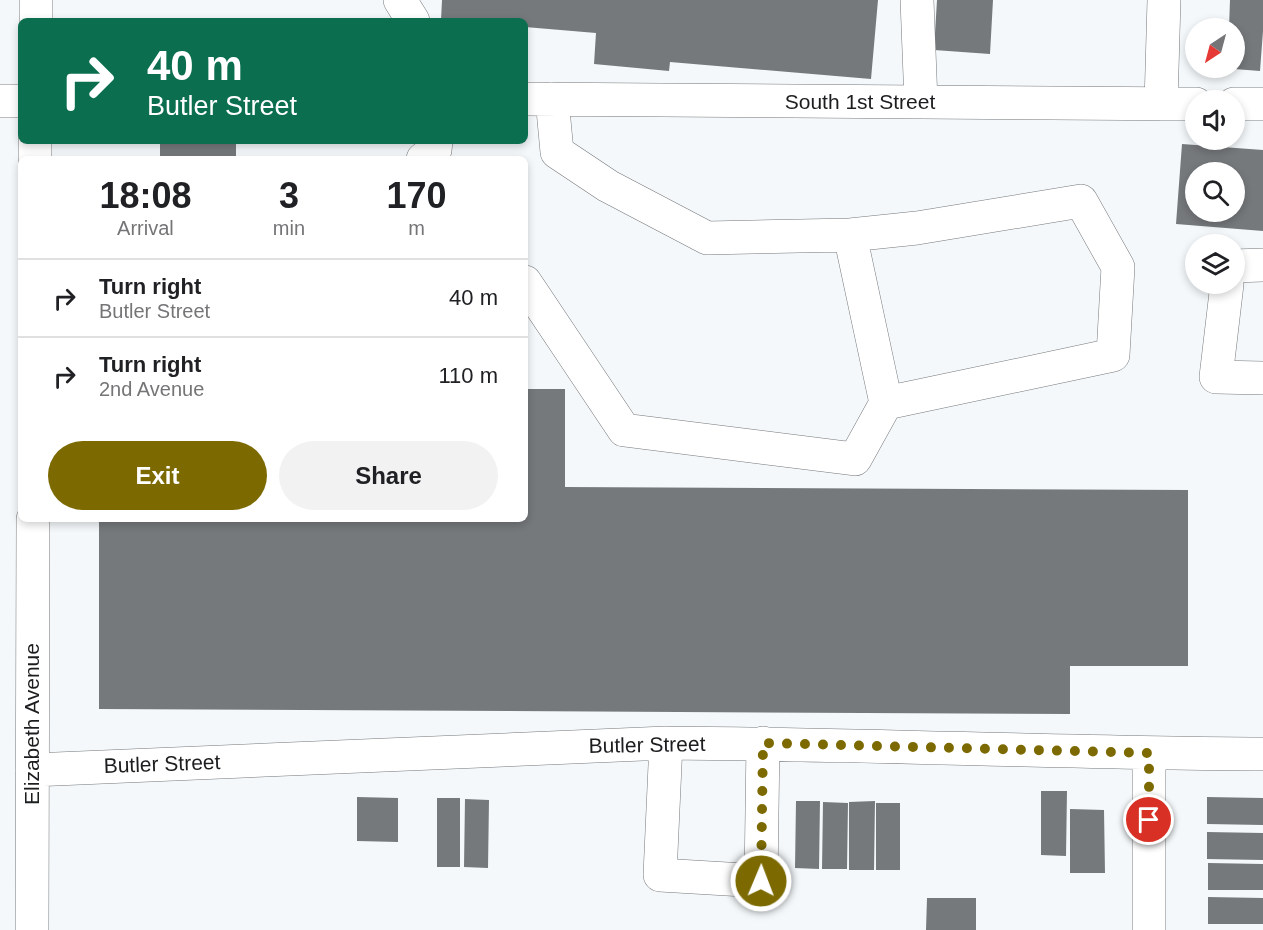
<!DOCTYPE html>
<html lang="en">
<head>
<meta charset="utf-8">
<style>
  body { margin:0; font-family:Helvetica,sans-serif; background:#f2f2f2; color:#202124; height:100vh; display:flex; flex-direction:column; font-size:22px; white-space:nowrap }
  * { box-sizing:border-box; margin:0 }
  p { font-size:20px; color:#757577 }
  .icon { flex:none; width:33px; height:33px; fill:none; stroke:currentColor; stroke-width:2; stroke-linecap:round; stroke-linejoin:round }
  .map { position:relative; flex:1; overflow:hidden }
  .panel { position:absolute; left:18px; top:156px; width:510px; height:366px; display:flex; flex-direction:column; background:#fff; border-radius:9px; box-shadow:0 3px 9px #0003 }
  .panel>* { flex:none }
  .guide { position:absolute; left:18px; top:18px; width:510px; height:126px; border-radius:9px; box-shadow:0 3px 9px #0003; background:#0b6e4f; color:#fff; overflow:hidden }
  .needle { width:39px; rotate:216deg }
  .fabs { position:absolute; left:1185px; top:18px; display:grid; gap:12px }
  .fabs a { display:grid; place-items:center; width:60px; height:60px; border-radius:50%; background:#fff; box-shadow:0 3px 9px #0003; font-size:30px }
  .pin { position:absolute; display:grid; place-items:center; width:51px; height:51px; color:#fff; margin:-26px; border:3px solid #fff; border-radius:50%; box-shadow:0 2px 6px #0007 }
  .me { position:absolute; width:66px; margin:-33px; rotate:1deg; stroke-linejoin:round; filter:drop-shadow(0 0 4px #0008) }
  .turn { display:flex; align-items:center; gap:21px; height:126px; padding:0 30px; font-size:27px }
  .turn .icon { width:78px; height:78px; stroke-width:2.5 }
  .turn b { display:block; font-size:42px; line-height:51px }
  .eta { display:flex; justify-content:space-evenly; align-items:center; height:102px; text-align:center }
  .eta b { font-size:36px; font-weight:600; line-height:42px }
  .action { display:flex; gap:12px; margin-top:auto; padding:12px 30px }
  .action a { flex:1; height:69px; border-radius:36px; background:#7c6a01; color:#fff; font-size:24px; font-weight:600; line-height:69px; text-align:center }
  .action a+a { background:#f2f2f2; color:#202124 }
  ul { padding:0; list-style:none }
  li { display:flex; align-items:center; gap:18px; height:78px; padding:0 30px; border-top:2px solid #e0e0e0 }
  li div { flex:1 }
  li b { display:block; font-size:22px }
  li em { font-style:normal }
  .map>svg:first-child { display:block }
  .building { fill:#76797c; fill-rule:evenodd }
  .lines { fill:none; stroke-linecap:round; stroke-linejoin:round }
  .minor-casing { stroke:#76787b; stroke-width:34 }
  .minor { stroke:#fff; stroke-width:33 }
  .route { stroke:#7c6a01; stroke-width:10; stroke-dasharray:0 18 }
  .labels { text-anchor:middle; stroke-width:4.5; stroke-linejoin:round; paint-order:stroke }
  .street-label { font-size:21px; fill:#1c1d1e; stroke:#fff }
</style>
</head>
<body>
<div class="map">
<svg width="1263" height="930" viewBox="0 0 1263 930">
  <rect width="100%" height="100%" fill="#f4f8fa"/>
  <path class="building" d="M 442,0 L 878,0 L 871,79 L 670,62 L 669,71 L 594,64 L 596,33 L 525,27 L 525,21 L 458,21 L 441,20 Z
    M 937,0 L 993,0 L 990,54 L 934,50 Z
    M 1230,0 L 1263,0 L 1263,31 L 1260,71 L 1234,69 L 1234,28 L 1229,28 Z
    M 160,141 L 236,141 L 236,159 L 160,159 Z
    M 1182,144 L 1263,150 L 1263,231 L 1176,224 ZM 1196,172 L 1234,172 L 1234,212 L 1196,212 Z
    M 525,389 L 565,389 L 565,487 L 1188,490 L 1188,666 L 1070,666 L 1070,714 L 99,709 L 99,519 L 525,519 Z
    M 1041,791 L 1067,791 L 1066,856 L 1041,855 Z
    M 357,797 L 398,798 L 398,842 L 357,841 Z
    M 1207,797 L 1263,798 L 1263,825 L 1207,824 Z
    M 437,798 L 460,798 L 460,867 L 437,867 Z
    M 465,799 L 489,800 L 488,868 L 464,867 Z
    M 796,801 L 820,801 L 819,869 L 795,868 Z
    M 875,801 L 874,870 L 849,870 L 849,802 Z
    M 823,802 L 848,803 L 847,869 L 822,869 Z
    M 876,803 L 900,803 L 900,870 L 876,870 Z
    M 1070,809 L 1104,810 L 1105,873 L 1070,873 Z
    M 1207,832 L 1263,833 L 1263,860 L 1207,859 Z
    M 1208,863 L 1263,864 L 1263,890 L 1208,890 Z
    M 1208,897 L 1263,898 L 1263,924 L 1208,924 Z
    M 927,898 L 976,898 L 976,930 L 926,930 Z"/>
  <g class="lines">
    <defs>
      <path id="minor" d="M 400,0 L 413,21
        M 917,0 L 921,102
        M 36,21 L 36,0
        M 525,99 L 1196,104
        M 0,101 L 21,101
        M 1161,104 L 1164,0
        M 1234,104 L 1263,104
        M 35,159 L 35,141
        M 423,159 L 435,150 L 436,141
        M 850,235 L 886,403
        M 1234,266 L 1263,265
        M 525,282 L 624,430 L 855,459 L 886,403 L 1113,355 L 1118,267 L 1081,201 L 917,228 L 850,235 L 707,238 L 608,186 L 557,152 L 552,99
        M 1227,284 L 1216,377 L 1263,378
        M 666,743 L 660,875 L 761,881 L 763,743
        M 1149,753 L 1149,930
        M 32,770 L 666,743 C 865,744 1064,753 1263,754
        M 32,930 L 33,519"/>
    </defs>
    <use href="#minor" class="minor-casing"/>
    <use href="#minor" class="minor"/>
  </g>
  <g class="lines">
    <path class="route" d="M 761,881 L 763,743 L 1149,753 L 1149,820"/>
  </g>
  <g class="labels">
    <g class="street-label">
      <text x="860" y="109">South 1st Street</text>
      <text transform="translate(32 724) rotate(-90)" y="7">Elizabeth Avenue</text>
      <text transform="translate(647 745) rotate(-1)" y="7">Butler Street</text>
      <text transform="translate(162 764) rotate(-2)" y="7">Butler Street</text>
    </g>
  </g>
</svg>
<div class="fabs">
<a><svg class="needle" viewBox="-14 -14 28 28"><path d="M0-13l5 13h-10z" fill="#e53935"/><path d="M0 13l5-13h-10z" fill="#757577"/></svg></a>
<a><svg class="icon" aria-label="sound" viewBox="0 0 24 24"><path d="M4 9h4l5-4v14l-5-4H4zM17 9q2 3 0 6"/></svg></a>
<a><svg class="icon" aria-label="search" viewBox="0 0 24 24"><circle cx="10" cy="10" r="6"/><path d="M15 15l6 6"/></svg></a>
<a><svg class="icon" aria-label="layers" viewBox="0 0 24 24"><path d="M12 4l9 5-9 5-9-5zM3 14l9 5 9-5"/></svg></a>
</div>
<div class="pin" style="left:1149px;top:820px;background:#d93025"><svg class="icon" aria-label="arrive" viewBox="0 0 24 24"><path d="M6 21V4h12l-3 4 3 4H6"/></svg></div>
<svg class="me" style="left:761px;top:881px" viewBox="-20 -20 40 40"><circle r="17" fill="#7c6a01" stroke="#fff" stroke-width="3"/><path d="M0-11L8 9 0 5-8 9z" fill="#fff"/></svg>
<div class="guide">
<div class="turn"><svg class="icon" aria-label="right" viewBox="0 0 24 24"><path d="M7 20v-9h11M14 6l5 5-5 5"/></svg><div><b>40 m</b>Butler Street</div></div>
</div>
<section class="panel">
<div class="eta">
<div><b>18:08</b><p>Arrival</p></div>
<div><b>3</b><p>min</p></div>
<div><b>170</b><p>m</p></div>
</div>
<ul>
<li><svg class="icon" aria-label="right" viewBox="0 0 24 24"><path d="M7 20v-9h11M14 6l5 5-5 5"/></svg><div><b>Turn right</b><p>Butler Street</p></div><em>40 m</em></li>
<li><svg class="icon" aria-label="right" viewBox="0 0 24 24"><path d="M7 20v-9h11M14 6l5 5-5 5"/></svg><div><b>Turn right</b><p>2nd Avenue</p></div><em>110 m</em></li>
</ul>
<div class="action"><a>Exit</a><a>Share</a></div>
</section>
</div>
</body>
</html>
